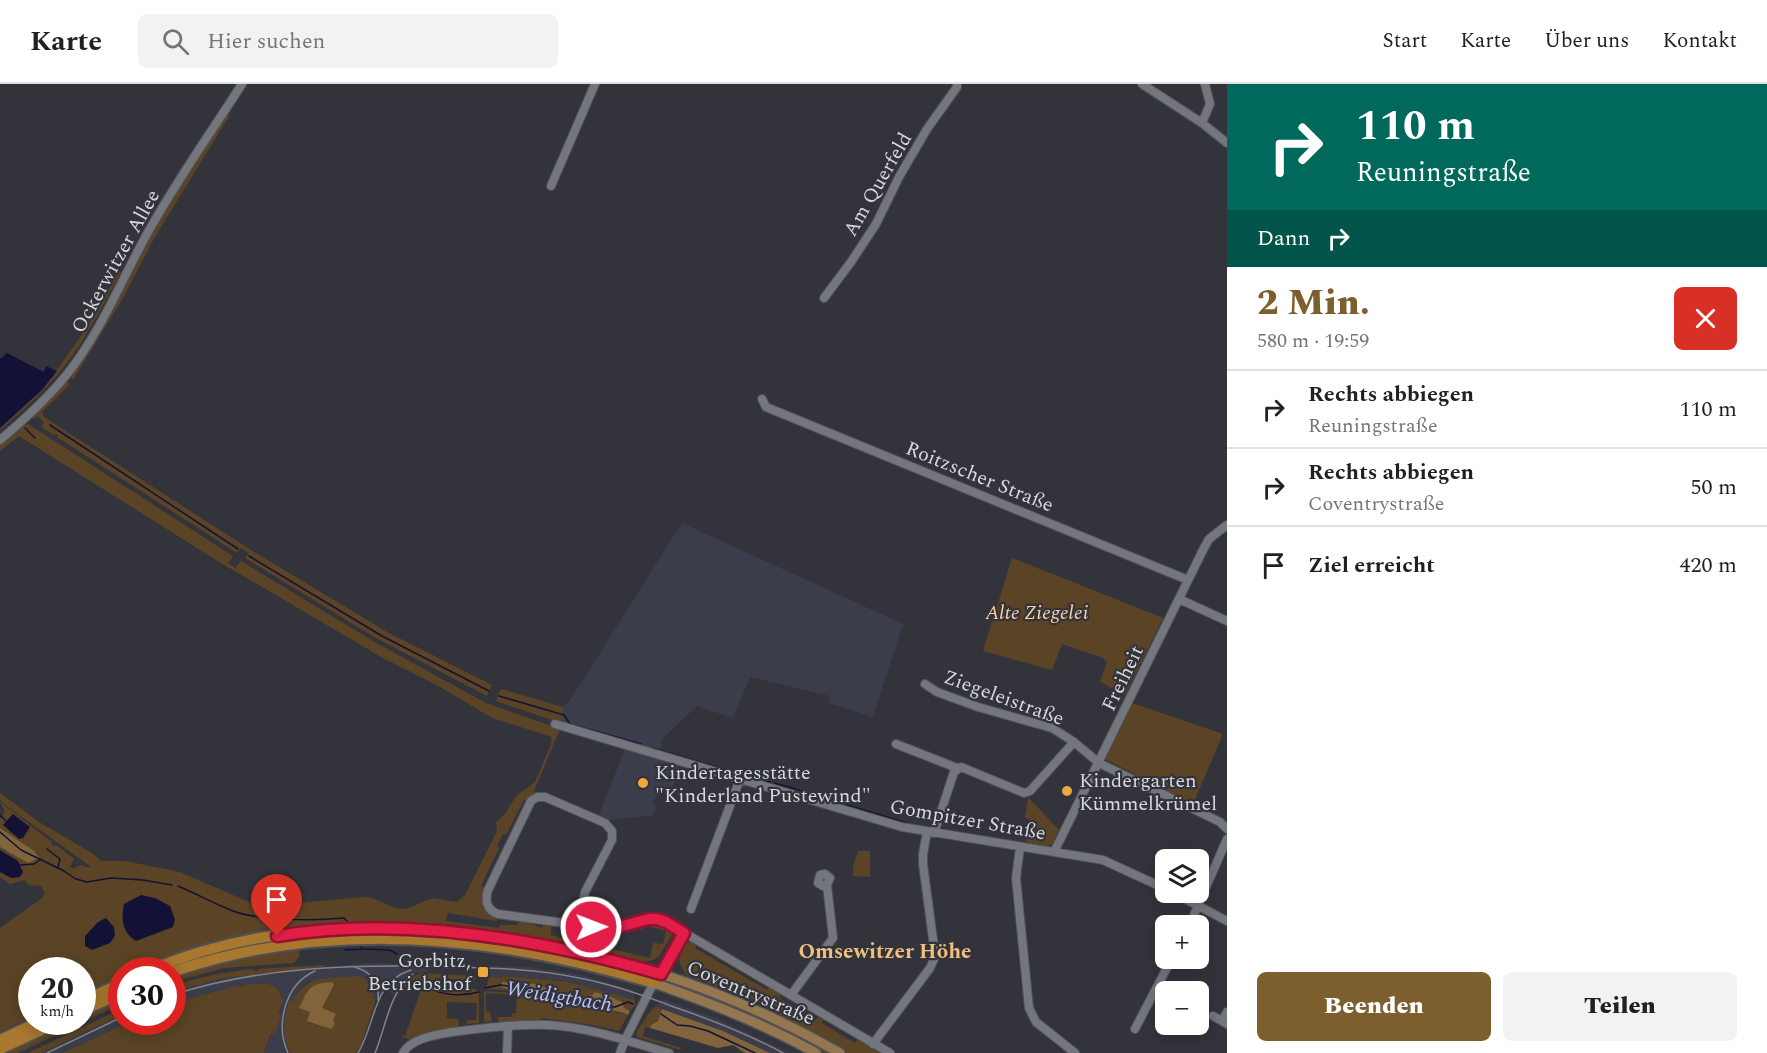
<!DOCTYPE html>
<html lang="de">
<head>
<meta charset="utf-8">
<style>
  body { margin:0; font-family:Spectral,serif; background:#f2f2f2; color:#202124; height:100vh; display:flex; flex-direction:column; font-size:22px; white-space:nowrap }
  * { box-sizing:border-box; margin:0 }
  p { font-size:20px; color:#757577 }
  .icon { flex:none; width:33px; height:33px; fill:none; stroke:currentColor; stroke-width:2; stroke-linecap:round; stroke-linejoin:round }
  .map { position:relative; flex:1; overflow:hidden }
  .side { display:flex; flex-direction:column; background:#fff; width:540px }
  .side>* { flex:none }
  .guide { background:#00695c; color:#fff; overflow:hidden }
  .fabs { position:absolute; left:1155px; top:765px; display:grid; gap:12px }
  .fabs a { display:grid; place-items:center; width:54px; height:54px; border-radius:9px; background:#fff; box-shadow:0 3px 15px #0003; font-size:30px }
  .speed { position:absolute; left:18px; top:873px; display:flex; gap:12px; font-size:30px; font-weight:700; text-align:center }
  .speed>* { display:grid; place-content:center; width:78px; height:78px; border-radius:50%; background:#fff; box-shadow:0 3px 15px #0003; line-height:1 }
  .speed small { font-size:15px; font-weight:400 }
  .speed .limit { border:9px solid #d22; background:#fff; color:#111 }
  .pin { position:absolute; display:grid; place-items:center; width:51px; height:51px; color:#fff; margin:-62px -26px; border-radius:50% 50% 50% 0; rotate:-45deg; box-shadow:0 0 6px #0007 }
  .pin .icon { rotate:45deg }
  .me { position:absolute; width:66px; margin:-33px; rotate:89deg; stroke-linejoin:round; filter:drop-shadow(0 0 4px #0008) }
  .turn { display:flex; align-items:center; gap:21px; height:126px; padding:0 30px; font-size:27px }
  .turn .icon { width:78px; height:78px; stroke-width:2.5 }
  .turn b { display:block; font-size:42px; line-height:51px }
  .then { display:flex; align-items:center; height:57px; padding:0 30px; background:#0003; gap:12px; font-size:22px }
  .round { display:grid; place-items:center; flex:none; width:63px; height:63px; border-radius:9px; background:#f2f2f2 }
  .overview { display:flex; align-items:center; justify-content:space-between; height:102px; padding:0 30px }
  h1 { font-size:36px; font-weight:800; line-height:45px; color:#7d5e2f }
  .primary-button { display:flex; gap:12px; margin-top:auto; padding:12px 30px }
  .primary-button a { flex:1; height:69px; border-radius:9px; background:#7d5e2f; color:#fff; font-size:24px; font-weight:800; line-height:69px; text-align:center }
  .primary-button a+a { background:#f2f2f2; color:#202124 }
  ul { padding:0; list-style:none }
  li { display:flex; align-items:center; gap:18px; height:78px; padding:0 30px; border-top:2px solid #e0e0e0 }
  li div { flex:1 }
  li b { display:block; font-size:22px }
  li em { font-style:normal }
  header { display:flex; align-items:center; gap:36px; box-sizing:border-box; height:84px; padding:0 30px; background:#fff; border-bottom:2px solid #e0e0e0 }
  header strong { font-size:28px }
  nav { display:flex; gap:33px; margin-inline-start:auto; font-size:21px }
  .search { width:420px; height:54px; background:#f2f2f2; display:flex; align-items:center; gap:15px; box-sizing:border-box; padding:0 21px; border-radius:9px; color:#757577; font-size:22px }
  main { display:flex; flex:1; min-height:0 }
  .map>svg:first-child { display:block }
  .built { fill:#3b3d4a }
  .green { fill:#5a4425 }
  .forest { fill:#81643b }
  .water { fill:#131236 }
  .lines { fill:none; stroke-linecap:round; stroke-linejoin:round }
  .stream { stroke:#131236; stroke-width:1.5 }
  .minor-casing { stroke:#505056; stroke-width:10 }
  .major-casing { stroke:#505056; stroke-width:12 }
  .highway-casing { stroke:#505056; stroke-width:14 }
  .minor { stroke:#74767e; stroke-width:8 }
  .major { stroke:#94774f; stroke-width:9 }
  .highway { stroke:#a9782f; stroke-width:10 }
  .tram { stroke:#828389; stroke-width:1.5 }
  .route-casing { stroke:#92132f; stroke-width:15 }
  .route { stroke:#e11d48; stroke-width:10 }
  .poi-dot { fill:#eea83c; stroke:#33343b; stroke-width:2 }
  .labels { text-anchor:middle; stroke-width:4.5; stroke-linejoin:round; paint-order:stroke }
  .street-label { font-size:20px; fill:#d7d8dc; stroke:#33343b }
  .park-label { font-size:20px; font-style:italic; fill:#f9d29f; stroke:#33343b }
  .poi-label { font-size:20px; fill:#d7d8dc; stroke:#33343b; text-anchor:start }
  .neighbourhood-label { font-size:21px; font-weight:bold; fill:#f0bf7e; stroke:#33343b }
  .water-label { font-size:21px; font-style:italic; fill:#bcc3fb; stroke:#33343b }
</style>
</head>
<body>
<header>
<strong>Karte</strong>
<div class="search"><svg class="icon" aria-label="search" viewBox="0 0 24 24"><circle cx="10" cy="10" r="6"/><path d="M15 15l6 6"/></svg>Hier suchen</div>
<nav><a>Start</a><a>Karte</a><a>Über uns</a><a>Kontakt</a></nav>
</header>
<main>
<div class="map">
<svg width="1227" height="969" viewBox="0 0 1227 969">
  <rect width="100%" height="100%" fill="#33343b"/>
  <path class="built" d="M 682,439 L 903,540 L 873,633 L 829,619 L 830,612 L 750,593 L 733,634 L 697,622 L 663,654 L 659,668 L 561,639 L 563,623 L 569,618 Z
    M 625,665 L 679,680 L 675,690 L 677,691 L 671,707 L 656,712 L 653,717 L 656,724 L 653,731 L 610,736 L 599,731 Z
    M 370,879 L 428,881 L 428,888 L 418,888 L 409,894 L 396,912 L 385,906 L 379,915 L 309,897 L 300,905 L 292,919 L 290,918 L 288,965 L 290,969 L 264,969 L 272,949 L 274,950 L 282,923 L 281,910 L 276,903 L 262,899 L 244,901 L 240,903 L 240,901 L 173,919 L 173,908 L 223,894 L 261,889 Z
    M 490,882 L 531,883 L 581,891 L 633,906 L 635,916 L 569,898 L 503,892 L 502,894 L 489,893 Z
    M 662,915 L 718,935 L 790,969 L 770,969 L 723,947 L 656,922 Z
    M 121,931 L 122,938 L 129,938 L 62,969 L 41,969 Z"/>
  <path class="green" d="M 225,31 L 230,31 L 156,151 L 123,214 L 73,296 L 70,292 L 72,289 L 119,211 L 151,149 Z
    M 119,187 L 121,188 C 103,221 86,255 63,284 C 44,307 23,327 0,346 L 0,344 C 54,299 86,248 119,187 Z
    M 66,297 L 70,300 L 42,328 L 44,333 L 251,466 L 387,548 L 492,601 L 487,612 L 374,553 L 245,474 L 249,469 L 241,464 L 237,469 L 57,353 L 58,351 L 56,350 L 54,351 L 41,343 L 44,338 L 37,332 L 33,336 L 33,332 Z
    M 28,340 L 233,472 L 228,479 L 235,484 L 241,477 L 373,557 L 486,619 L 560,645 L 531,714 L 528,718 L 524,716 L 506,751 L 503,750 L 497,762 L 499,764 L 481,802 L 485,805 L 483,815 L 484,821 L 498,833 L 497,837 L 448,829 L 446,837 L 499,844 L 500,841 L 516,841 L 521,836 L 542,844 L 543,839 L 551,840 L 551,851 L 650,874 L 653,859 L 663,860 L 666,847 L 643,841 L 642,846 L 635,844 L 634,842 L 660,839 L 659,843 L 669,845 L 673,849 L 659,872 L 653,876 L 637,879 L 568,862 L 329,843 L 328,840 L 320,841 L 320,844 L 155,879 L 151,875 L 148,877 L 149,882 C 141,888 131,886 122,886 L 121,895 L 83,910 L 82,886 L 32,886 L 31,933 L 0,948 L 0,844 L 41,815 L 45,809 L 41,802 L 29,801 L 24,796 L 10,800 L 0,793 L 0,788 L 12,794 L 18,777 L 0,766 L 0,763 L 6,768 L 4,747 L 0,744 L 0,735 L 5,728 L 0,718 L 52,758 L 51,760 L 53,762 L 56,761 L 74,775 L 70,783 L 73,785 L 81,781 L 89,784 L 90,782 L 5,721 L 0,716 L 0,709 L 39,738 L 92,769 L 101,777 L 125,777 L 180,788 L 249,818 L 265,822 L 363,813 L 372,814 L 396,824 L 406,825 L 433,814 L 457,818 L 465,811 L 497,747 L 496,738 L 505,730 L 516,712 L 535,698 L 550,663 L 552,653 L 492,634 L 435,600 L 383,574 L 216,476 L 19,352 L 0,367 L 0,360 L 24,341 Z
    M 1012,474 L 1163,534 L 1125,611 L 1100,598 L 1107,578 L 1103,574 L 1062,560 L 1052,586 L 983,567 Z
    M 501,605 L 563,623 L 561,639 L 496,617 Z
    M 1132,619 L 1223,650 L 1193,720 L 1105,675 Z
    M 1028,713 L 1059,746 L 1052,760 L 1047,762 L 1026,758 L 1030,735 L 1025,734 Z
    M 858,767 L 870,767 L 870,793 L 853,792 L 853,782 Z
    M 691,857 L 697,860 L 695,864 L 767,906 L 770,903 L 781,909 L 779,914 L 816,936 L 818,933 L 823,936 L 822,939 L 855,959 L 858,955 L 882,969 L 847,969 L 761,920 L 686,891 C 677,875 677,875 687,859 Z
    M 299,864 L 299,873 L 294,879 L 224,884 L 173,898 L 172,892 L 232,873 Z
    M 324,881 L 324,883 L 223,894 L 173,908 L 173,902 C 198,893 225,888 252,885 L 253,887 L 257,887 L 257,885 Z
    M 422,889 L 475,892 L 475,896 L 435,894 L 434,904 L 475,905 L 479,908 L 479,939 L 467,940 L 466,936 L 476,936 L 477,919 L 447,918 L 447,934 L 458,935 L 459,943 L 410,956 L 401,952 L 401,951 L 405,952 L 420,909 L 415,907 L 416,903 L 412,901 L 410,905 L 406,904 L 404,901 L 414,892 Z
    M 359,892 C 369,895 372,904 373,914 L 376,915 L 362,959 L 356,969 L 290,969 C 281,951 284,936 289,917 L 292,918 C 305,889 332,895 359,892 Z
    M 503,892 L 569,898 L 635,916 L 635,921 L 630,927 L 624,924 L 622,918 L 607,911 L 595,908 L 589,915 L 601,924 L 628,931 L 619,947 L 593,941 L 541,934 L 540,938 L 500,939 L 497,933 L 511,933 L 512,929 L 516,929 L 517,911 L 486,909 L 486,927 L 490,928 L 492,937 L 484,938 L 484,907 L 516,909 L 517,908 L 543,911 L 546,909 L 538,900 L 502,898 L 501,903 L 512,907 L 486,905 L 489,893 L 502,894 Z
    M 254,900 C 269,899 279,900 283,917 L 279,929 L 281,932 L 275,950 L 271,949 L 264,969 L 62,969 L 129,938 L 172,938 L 173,919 L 240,901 L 241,903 L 244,901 Z
    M 681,902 L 788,945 L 833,969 L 824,969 L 741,927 L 680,905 Z
    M 121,913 L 121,920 L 18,969 L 7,969 L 68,938 L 82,938 L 83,931 Z
    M 656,922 L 662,925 L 658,937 L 651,941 L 650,944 L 645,943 L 643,952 L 681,964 L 681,966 L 637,953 L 636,949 L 648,930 Z
    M 121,925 L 121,931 L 41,969 L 28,969 Z"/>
  <path class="forest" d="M 0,744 L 34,767 L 39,774 L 28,779 L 0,763 Z
    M 332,898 L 334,901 L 322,924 L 336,930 L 333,936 L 335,940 L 331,945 L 307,937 L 310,928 L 299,924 C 309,904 308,900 332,898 Z
    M 502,898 L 538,900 L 549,906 L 550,909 C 535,913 515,908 501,903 Z
    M 595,908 L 607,911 L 622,918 L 624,924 L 630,927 L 628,931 C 616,925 602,927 590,922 L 588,915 Z
    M 662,925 L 723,947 L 770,969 L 745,969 L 733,961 L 718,964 L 650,944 L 651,941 L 658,937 Z"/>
  <path class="water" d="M 7,269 L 44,288 L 46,282 L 57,287 L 42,306 L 0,344 L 0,275 Z
    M 13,730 L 30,743 L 23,754 L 19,755 L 3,741 Z
    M 0,766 L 18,777 L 23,788 L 20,793 L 11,794 L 0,788 Z
    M 141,811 L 155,814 L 170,822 L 175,836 L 173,843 L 136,857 C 122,848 121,836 124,820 Z
    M 106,834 L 114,843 L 115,852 L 110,859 L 92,866 L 85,862 L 85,852 L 98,838 Z"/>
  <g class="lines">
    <path class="stream" d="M 50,341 L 238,465
      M 25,344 L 35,354
      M 249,472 L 382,552 L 489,607
      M 499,612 L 564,631 L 570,640 L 641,660
      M 652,664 L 734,688
      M 739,689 L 770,698
      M 774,699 L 805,708
      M 809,709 L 839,719
      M 844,720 L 910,740
      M 0,731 L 6,737
      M 0,748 L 21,766 L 64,787 L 76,795 L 87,798 L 111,794 L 143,796 L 172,801
      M 47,765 L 60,775 L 58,783
      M 20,781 L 34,780 L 41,775
      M 178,802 C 197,810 215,820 233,827 C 260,837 315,837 344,834 L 349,839
      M 359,860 L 363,865 L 390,866 L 397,870
      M 345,866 L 362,865
      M 421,898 C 436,912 460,913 479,908
      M 485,904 L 500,901 L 530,905 L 566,915 L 615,923 L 628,918 L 633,920
      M 661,930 L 677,941 L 690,942 L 708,947 L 755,969"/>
    <defs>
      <path id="minor" d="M 1142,0 L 1202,39 L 1227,59
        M 1202,39 L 1210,20 L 1205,0
        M 551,102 L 595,0
        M 824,214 L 851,178 L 876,140 L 899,93 L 927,45 L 957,3 L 957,0
        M 762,315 L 766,323 L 1188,496
        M 0,356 C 25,335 48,314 68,289 C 101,247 121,197 147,150 C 175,99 210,50 242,0
        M 1179,515 L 1227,537
        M 925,600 L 937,608 L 978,623 L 1052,644 L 1074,658 L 1099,679 L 1220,738 L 1227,745
        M 555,640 L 902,743 L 1103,776 L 1166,805
        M 896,660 L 957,684
        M 537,713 L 545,713 L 605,739 L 612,747 L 612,756 L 585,808 L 579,841 L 498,830 C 486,826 485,816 488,806 L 531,717 Z
        M 934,749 L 954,688 L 961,683 L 1024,709 L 1030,707 L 1074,658
        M 1020,763 L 1016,794 L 1029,924 L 1036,938 L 1075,969
        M 1054,768 L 1203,466 L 1209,455 L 1227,441
        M 1172,808 L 1227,837
        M 691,825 L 740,695
        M 579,841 C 590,843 602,845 613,844 C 632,842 647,832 666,838 L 890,969
        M 1189,842 L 1227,755
        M 791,911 L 833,854 L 827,801 L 830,794 L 825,790 L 820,791 L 818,799 L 823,802 L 827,801
        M 1227,928 L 1222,937 L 1227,940
        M 1213,932 L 1222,937
        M 1135,945 L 1172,874
        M 873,960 L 930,884 L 934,875 L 934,863 L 923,780 L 923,770 L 927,748
        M 403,969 C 411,954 436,951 452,948 C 484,944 516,940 548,941 C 589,943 630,958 669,969
        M 507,969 L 508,942
        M 620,969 L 625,956 L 649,908 L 684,849"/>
      <path id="major" d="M 661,890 C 724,910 782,936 840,969
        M 654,899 C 710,919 764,940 816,969"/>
      <path id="highway" d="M 150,886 C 310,818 498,843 661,890
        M 172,888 C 329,834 499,852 654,899
        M 82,917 L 122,899
        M 82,927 L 122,909
        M 0,956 L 38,938
        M 0,965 L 59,938"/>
    </defs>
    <use href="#minor" class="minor-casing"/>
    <use href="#major" class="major-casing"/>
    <use href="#highway" class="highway-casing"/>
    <use href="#minor" class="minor"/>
    <use href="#major" class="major"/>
    <use href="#highway" class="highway"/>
    <path class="tram" d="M 354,883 C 371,887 380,899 378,916
      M 172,911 C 262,882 358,880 452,883 C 494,884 537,885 579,894 C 611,900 643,911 674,923 C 712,936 748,950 783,969
      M 47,969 L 122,933
      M 288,969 C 275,941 285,900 315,887
      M 358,969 C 376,940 372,898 411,886
      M 375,969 C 386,943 389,908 413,890"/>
  </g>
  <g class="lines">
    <defs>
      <path id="route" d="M 277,852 C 402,831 540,855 661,890 L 684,849 L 666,838 L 657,835 L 649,835 L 615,844 L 591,843"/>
    </defs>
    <use href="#route" class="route-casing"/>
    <use href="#route" class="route"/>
  </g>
  <g class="poi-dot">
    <circle cx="643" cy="699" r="6"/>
    <circle cx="1067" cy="707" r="6"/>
    <rect x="477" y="882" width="12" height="12" rx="3"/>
  </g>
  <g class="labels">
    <g class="street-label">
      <text transform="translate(877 100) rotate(-60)" y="7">Am Querfeld</text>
      <text transform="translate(115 177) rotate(-61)" y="7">Ockerwitzer Allee</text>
      <text transform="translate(980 392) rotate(22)" y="7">Roitzscher Straße</text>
      <text transform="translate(1122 594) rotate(-64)" y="7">Freiheit</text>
      <text transform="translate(1004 613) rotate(20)" y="7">Ziegeleistraße</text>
      <text transform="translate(968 735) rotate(10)" y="7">Gompitzer Straße</text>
      <text transform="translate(751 908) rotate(23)" y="7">Coventrystraße</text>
    </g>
    <g class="park-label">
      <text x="1037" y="535">Alte Ziegelei</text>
    </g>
    <g class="poi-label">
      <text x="655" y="695">Kindertagesstätte<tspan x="655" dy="23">"Kinderland Pustewind"</tspan></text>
      <text x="1079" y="703">Kindergarten<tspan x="1079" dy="23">Kümmelkrümel</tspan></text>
      <text x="471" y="883" text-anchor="end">Gorbitz,<tspan x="471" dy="23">Betriebshof</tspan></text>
    </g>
    <g class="neighbourhood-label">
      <text x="885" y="874">Omsewitzer Höhe</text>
    </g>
    <g class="water-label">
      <text transform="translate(559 912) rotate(9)" y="7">Weidigtbach</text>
    </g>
  </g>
</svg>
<div class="fabs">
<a><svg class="icon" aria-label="layers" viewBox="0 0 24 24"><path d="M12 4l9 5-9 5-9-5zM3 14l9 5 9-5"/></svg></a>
<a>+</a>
<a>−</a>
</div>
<div class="speed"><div>20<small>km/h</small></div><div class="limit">30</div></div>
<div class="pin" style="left:277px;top:852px;background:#d93025"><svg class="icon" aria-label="arrive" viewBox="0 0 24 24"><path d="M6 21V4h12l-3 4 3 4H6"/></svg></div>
<svg class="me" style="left:591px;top:843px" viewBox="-20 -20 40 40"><circle r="17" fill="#e11d48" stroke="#fff" stroke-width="3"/><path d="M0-11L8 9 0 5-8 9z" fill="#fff"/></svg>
</div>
<section class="side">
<div class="guide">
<div class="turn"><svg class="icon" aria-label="right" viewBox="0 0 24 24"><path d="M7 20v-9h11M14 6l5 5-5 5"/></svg><div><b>110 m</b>Reuningstraße</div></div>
<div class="then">Dann<svg class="icon" aria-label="right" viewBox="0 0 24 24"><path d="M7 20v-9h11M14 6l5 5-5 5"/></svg></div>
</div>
<div class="overview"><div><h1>2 Min.</h1><p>580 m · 19:59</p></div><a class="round" style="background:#d93025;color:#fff"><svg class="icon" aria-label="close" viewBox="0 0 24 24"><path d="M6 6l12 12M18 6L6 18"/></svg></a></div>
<ul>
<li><svg class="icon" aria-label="right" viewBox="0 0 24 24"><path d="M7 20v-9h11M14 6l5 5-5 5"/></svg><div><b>Rechts abbiegen</b><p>Reuningstraße</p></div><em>110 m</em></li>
<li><svg class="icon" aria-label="right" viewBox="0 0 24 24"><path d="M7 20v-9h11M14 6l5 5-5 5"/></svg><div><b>Rechts abbiegen</b><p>Coventrystraße</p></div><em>50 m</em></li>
<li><svg class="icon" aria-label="arrive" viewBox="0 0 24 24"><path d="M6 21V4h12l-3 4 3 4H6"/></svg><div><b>Ziel erreicht</b></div><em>420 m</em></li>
</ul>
<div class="primary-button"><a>Beenden</a><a>Teilen</a></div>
</section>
</main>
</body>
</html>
